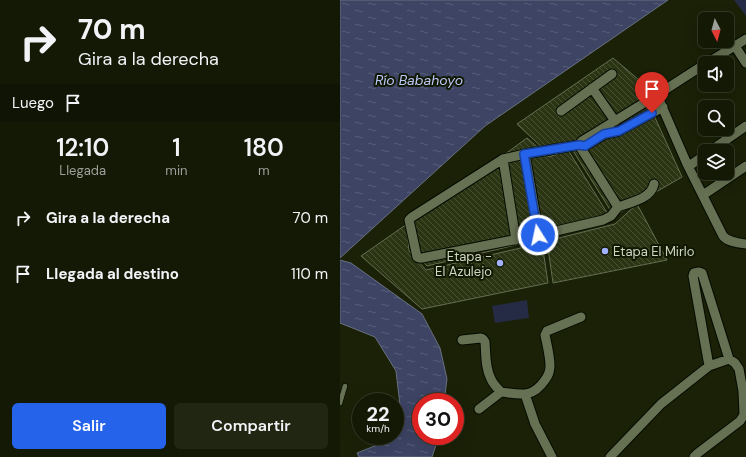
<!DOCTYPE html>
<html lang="es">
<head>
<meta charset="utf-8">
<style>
  body { margin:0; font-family:"DM Sans",sans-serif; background:#212613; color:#f1f3f6; height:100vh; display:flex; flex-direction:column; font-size:15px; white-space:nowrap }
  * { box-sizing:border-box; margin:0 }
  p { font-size:13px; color:#9da09a }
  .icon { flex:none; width:22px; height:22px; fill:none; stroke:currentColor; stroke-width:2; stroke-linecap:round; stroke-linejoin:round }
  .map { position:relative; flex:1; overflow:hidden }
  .drawer { display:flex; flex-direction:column; background:#141905; width:340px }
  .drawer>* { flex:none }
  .hud { background:#141905; color:#f1f3f6; overflow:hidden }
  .needle { width:26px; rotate:174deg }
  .tools { position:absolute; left:358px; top:12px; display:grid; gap:8px }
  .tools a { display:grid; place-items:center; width:36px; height:36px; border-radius:6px; background:#141905; box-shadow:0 4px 16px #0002,0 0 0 1px #333827; font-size:20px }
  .speed { position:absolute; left:12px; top:393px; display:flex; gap:8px; font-size:20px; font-weight:700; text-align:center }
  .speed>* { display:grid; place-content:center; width:52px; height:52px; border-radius:50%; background:#141905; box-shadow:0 4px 16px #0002,0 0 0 1px #333827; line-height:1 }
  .speed small { font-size:10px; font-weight:400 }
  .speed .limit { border:6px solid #d22; background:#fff; color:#111 }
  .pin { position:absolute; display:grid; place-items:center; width:34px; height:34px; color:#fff; margin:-41px -17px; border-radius:50% 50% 50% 0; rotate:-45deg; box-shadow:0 0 4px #0007 }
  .pin .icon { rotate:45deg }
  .me { position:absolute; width:44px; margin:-22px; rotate:350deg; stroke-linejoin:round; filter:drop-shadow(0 0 3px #0008) }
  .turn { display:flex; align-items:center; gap:14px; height:84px; padding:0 12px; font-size:18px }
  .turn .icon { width:52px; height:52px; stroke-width:2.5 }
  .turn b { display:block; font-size:28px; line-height:34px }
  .then { display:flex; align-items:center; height:38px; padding:0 12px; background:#0003; gap:8px; font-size:15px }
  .eta { display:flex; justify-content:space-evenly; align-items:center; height:68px; text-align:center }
  .eta b { font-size:24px; font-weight:600; line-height:28px }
  .cta { display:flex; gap:8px; margin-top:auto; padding:8px 12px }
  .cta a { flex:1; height:46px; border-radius:6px; background:#2563eb; color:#fff; font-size:16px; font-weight:600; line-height:46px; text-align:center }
  .cta a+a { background:#212613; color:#f1f3f6 }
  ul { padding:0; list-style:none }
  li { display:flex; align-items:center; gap:12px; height:56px; padding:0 12px }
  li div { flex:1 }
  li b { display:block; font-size:15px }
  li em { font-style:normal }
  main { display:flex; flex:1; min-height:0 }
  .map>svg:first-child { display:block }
  .green { fill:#252b44 }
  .water { fill:url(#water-ripples); stroke:#697081 }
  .building { fill:url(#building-back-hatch); stroke:#646e50 }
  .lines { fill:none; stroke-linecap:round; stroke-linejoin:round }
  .lane-casing { stroke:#050b00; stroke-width:6 }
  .street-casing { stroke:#050b00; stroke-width:11 }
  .lane { stroke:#667052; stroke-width:4.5 }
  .street { stroke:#667052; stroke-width:9 }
  .route-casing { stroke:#184099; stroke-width:10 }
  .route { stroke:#2563eb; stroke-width:7 }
  .poi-dot { fill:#a2b2fd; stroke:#111801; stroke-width:1.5 }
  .labels { text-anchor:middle; stroke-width:4; stroke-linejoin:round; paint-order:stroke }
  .poi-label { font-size:13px; fill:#cfd5c5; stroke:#111801; text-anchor:start }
  .water-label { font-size:14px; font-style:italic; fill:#bbc7f7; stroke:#111801 }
</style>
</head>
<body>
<main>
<section class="drawer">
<div class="hud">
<div class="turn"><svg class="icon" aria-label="right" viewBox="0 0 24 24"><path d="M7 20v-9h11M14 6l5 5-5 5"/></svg><div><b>70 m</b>Gira a la derecha</div></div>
<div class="then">Luego<svg class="icon" aria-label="arrive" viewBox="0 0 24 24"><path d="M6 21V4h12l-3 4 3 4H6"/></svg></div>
</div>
<div class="eta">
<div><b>12:10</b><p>Llegada</p></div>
<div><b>1</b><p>min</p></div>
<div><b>180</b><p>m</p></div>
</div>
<ul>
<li><svg class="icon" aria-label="right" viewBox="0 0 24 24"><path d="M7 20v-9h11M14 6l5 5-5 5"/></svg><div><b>Gira a la derecha</b></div><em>70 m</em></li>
<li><svg class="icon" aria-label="arrive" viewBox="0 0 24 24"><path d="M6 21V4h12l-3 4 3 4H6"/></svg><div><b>Llegada al destino</b></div><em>110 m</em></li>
</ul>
<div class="cta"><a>Salir</a><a>Compartir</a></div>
</section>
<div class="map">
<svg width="406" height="457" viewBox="0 0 406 457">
  <defs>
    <pattern id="water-ripples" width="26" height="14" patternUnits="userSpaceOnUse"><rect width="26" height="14" fill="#3d4464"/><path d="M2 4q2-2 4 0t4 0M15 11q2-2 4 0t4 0" fill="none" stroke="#585e79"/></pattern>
    <pattern id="building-back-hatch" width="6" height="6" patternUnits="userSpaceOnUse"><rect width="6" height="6" fill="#2b3514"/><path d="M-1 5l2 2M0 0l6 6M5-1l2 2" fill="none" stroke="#495135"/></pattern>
  </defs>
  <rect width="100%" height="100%" fill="#1a2107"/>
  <path class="green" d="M 394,0 L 406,0 L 406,16 Z
    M 187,300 L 189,318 L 155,323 L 152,306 Z"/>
  <path class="water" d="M 0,0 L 328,0 L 145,126 L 0,258 Z
    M 0,260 L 11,263 L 82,314 L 100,348 L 107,379 L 104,402 L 81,402 L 81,436 L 99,436 L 92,457 L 19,457 L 17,453 L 37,445 L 43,436 L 55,436 L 55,414 L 60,405 L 56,371 L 35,337 L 0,323 Z"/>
  <path class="building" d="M 273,58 L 305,85 L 307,100 L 342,177 L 274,216 L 230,146 L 207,152 L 177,124 Z
    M 187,138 L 209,157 L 228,150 L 271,219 L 201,239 L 87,266 L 71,248 L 70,224 Z
    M 297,204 L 327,260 L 213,283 L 207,241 L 275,224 Z
    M 67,224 L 69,251 L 86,270 L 202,243 L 208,283 L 82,309 L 21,256 Z"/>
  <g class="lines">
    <defs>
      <path id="lane" d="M 0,403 L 5,386"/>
      <path id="street" d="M 395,46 L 406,63
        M 367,63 L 406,39
        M 252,88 L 275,121
        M 317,95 L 347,164 L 383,236 C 388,242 398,243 406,244
        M 323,107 L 279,131 L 265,134 L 245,146 L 239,145 L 242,141 L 317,95 L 337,82 L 365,64
        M 221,111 L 272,74
        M 239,145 L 278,207 L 271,216 L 263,220 L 199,235 L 82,258 L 79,258 L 77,257 L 69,220 L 72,217 L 163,159 L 185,154 Z
        M 370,151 L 406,126
        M 185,154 L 199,235
        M 163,159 L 176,240
        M 349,166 L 365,155
        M 363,195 L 406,166
        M 278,207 C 291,202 311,199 314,184
        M 122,340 L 141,338 L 143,339 L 145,342 C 146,354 145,368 151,379 C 153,384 157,388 161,392 C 180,394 192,399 205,380 C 208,376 210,371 210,366 C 210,356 207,345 205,335 L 207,331 L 241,317
        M 369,366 L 353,276 L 354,273 L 359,272 L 362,273 L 389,359
        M 185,394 L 195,424 L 212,457
        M 139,409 L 161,392
        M 270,457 L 321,404 L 369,366 L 389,359 L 395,363 L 399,369 L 403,391 L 404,415 L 400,421 L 358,453 L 354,457"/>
    </defs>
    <use href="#lane" class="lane-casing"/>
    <use href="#street" class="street-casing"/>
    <use href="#lane" class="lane"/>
    <use href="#street" class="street"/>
  </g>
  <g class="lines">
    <defs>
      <path id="route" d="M 198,235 L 184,154 L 239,145 L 245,146 L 264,134 L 279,131 L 312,113"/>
    </defs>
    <use href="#route" class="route-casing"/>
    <use href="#route" class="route"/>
  </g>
  <g class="poi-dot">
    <circle cx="265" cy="251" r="4"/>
    <circle cx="160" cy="263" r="4"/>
  </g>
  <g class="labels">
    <g class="poi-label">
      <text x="273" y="256">Etapa El Mirlo</text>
      <text x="152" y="261" text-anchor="end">Etapa -<tspan x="152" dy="15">El Azulejo</tspan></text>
    </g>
    <g class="water-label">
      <text x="79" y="85">Río Babahoyo</text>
    </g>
  </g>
</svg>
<div class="tools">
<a><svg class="needle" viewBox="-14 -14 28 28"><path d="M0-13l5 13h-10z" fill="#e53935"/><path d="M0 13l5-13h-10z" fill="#9da09a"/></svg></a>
<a><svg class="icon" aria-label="sound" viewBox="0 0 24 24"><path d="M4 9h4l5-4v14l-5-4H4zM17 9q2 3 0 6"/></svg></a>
<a><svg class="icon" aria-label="search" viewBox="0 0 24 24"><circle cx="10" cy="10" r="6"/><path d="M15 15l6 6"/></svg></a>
<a><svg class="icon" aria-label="layers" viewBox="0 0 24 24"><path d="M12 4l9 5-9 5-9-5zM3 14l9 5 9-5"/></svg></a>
</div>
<div class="speed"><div>22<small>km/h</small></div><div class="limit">30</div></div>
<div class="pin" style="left:312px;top:113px;background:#d93025"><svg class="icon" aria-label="arrive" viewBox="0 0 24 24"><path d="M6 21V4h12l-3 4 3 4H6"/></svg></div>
<svg class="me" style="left:198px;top:235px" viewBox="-20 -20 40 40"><circle r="17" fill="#2563eb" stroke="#fff" stroke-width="3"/><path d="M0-11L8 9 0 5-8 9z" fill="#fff"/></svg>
</div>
</main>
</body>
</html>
